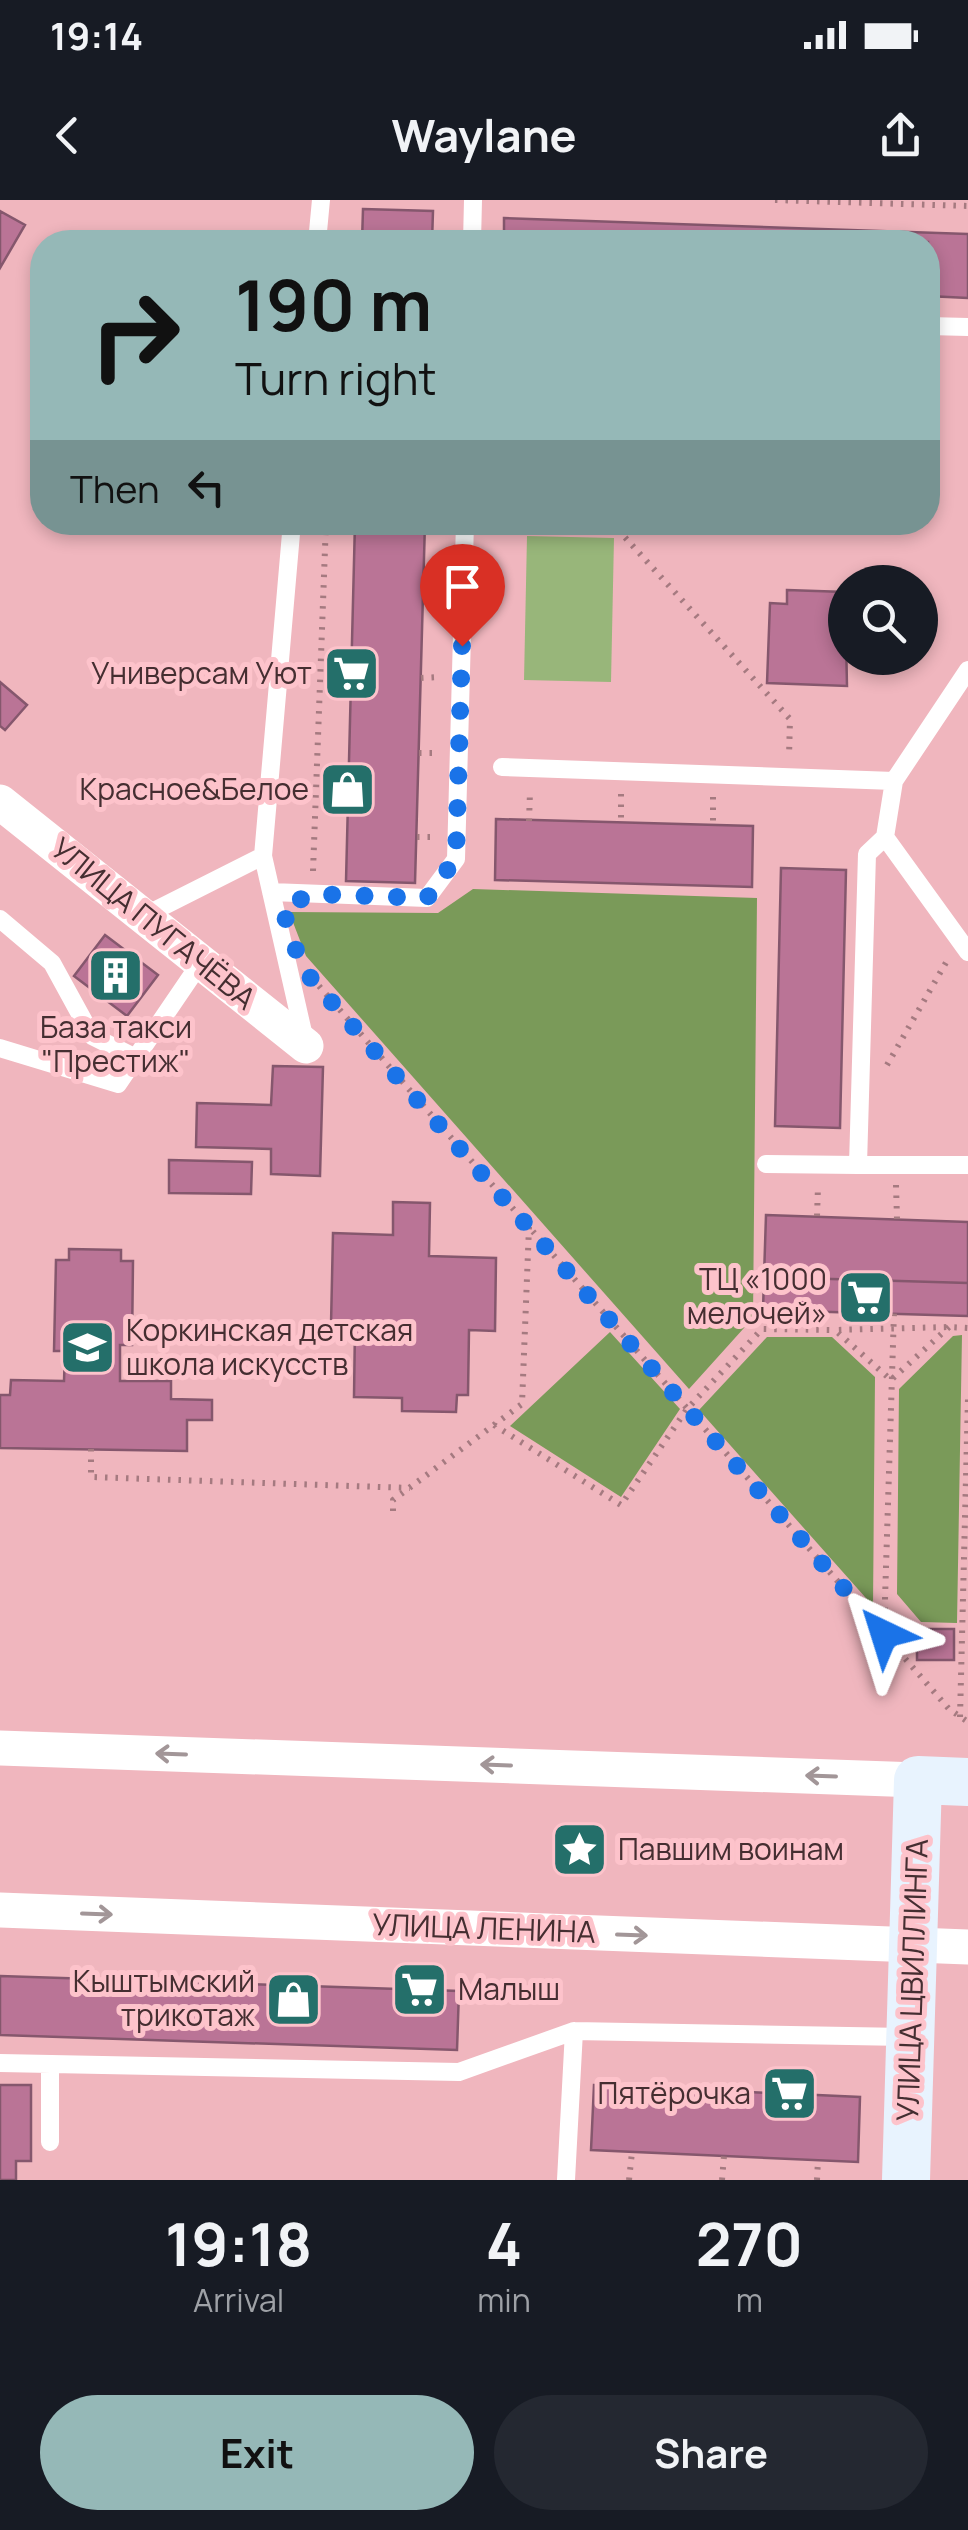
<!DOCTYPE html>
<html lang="en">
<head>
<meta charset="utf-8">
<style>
  body { margin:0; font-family:Manrope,sans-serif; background:#242831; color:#f1f3f6; height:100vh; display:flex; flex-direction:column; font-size:38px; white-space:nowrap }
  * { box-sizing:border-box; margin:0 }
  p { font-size:32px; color:#9ea1a6 }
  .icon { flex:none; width:55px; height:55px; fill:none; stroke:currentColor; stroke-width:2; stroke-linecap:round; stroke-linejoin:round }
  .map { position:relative; height:1980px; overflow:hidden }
  .side { display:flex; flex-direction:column; background:#171b24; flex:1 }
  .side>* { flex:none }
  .hud { position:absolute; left:30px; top:30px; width:910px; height:305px; border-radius:40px; box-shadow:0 5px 15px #0003; background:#95b8b7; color:#111; overflow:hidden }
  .tools { position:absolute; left:828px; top:365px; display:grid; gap:20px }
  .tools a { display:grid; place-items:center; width:110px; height:110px; border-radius:50%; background:#171b24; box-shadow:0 5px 15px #0003; font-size:50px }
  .pin { position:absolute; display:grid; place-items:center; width:85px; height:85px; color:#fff; margin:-102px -42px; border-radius:50% 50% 50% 0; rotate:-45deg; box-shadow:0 0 10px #0007 }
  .pin .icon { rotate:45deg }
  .me { position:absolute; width:110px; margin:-55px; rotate:319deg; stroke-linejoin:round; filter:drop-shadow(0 0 8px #0008) }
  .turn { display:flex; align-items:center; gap:35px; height:210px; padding:0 40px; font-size:45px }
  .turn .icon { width:130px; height:130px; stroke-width:2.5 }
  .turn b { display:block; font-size:70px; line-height:85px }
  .then { display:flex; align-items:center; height:95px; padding:0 40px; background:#0003; gap:20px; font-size:38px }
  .eta { display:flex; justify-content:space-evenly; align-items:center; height:170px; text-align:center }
  .eta b { font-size:60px; font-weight:700; line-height:70px }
  .cta { display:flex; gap:20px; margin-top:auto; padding:20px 40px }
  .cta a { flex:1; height:115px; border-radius:60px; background:#95b8b7; color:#111; font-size:40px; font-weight:700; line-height:115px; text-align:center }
  .cta a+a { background:#242831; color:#f1f3f6 }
  .status { display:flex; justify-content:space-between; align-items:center; height:70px; padding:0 50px; background:#171b24; direction:ltr }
  .status svg { height:28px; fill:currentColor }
  header { display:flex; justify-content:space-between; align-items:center; height:130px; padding:0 40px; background:#171b24; font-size:45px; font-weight:700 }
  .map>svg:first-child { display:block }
  .green { fill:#98b67a }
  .forest { fill:#7a9a59 }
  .building { fill:#ba7496; stroke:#85576d; stroke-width:2.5 }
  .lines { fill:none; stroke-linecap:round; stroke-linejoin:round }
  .path { stroke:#a57a80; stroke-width:6; stroke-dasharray:2.5 8; stroke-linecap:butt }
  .lane { stroke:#fff; stroke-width:18 }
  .street { stroke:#fff; stroke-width:35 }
  .secondary { stroke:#e8f3fe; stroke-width:48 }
  .oneway { stroke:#a29698 }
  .route { stroke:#1a73e8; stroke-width:18; stroke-dasharray:0 32.4 }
  .labels { text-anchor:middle; stroke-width:10; stroke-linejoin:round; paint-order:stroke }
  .poi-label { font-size:30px; fill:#452e31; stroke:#fdc3cb; text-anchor:end }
  .street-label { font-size:30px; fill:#452e31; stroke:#fdc3cb }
</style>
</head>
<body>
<div class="status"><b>19:14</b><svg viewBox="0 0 49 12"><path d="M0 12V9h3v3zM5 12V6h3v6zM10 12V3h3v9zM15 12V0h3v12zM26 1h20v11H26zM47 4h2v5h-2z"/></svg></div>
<header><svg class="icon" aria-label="back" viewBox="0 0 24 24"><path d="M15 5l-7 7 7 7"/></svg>Waylane<svg class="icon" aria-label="share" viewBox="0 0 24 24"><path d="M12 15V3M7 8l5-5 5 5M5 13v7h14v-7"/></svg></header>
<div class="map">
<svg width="968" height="1980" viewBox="0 0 968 1980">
  <rect width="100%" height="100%" fill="#f0b6be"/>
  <path class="green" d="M 527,336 L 614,338 L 611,482 L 524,480 Z"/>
  <path class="forest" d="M 473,689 L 757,698 L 753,1118 L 689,1189 L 306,756 L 289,712 L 438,713 Z
    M 610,1132 L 680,1209 L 621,1297 L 510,1226 Z
    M 962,1135 L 957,1423 L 921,1422 L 897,1394 L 899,1189 L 953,1136 Z
    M 767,1137 L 832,1137 L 875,1177 L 873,1406 L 699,1210 Z"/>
  <path class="building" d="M 363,9 L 433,11 L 432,42 L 362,42 Z
    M 0,11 L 25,25 L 0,68 Z
    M 504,18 L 968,34 L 968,98 L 928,96 L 928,42 L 504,42 Z
    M 355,322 L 425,322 L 415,683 L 346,681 Z
    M 787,390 L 845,392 L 847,486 L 767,483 L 770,403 L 787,404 Z
    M 0,482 L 27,505 L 5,530 L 0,526 Z
    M 496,619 L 753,626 L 752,687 L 495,680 Z
    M 781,668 L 846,670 L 840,928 L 775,926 Z
    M 105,735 L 158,775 L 127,816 L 74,776 Z
    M 273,866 L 323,867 L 320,976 L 271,974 L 271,949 L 196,947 L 197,903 L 271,905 Z
    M 169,960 L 252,962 L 251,994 L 169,993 Z
    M 393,1002 L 430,1003 L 429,1056 L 496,1058 L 495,1131 L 469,1130 L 468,1195 L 457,1195 L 456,1212 L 402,1211 L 402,1198 L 354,1197 L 355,1126 L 331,1125 L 333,1033 L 393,1035 Z
    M 766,1015 L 968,1022 L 968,1083 L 764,1077 Z
    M 69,1049 L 121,1050 L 121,1061 L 133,1061 L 132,1145 L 120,1145 L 120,1181 L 171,1181 L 171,1199 L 212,1200 L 212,1220 L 187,1220 L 187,1251 L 0,1248 L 0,1195 L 10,1195 L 11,1180 L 64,1181 L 65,1151 L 54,1151 L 56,1060 L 69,1060 Z
    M 764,1077 L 968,1083 L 968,1116 L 763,1110 Z
    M 917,1429 L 954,1429 L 954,1460 L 917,1460 Z
    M 0,1776 L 459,1791 L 457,1850 L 0,1835 Z
    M 0,1885 L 31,1885 L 31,1961 L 16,1961 L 16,1980 L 0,1980 Z
    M 594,1885 L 860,1897 L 858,1962 L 591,1950 Z"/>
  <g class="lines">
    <path class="path" d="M 775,0 L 968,6
      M 611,322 L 790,519 L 789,557
      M 424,385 L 442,385
      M 421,478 L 440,477
      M 419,553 L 438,553
      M 621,594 L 621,623
      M 713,597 L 713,625
      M 529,621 L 530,592
      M 417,637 L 436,637
      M 313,671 L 326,322
      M 319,786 L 949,1509 L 968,1522
      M 887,865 L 948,759
      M 896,985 L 897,1019
      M 817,1016 L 818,987
      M 949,1127 L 891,1180 L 835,1130 L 949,1127 L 968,1128
      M 494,1225 L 621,1305 L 687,1209 L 762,1129 L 835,1130
      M 91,1249 L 91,1277 L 410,1288
      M 393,1311 L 393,1300 L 522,1204 L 529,1027
      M 884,1431 L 894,1112
      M 960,1517 L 968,1198
      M 629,1980 L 632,1952
      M 722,1980 L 724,1956
      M 817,1980 L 818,1960"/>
    <path class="lane" d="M 317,42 L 321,0
      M 472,42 L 473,0
      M 928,126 L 968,127
      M 292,322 L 263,656 L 305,841
      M 968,470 L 894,581 L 885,637 L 867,654 L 858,965 L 968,965
      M 502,567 L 894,581
      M 885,637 L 968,752
      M 271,692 L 427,698 L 456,659 L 465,322
      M 144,716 L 263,656
      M 0,719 L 52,763 L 92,836 L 136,858
      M 0,848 L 118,884 L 201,762
      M 766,964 L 858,965
      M 0,1863 L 459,1872 L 574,1831 L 906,1837
      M 50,1942 L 50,1864
      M 566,1980 L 574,1831"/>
    <path class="street" d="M 0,602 L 306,846
      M 0,1548 L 918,1580
      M 0,1710 L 968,1747"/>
    <path class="secondary" d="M 906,1980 L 918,1580 L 968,1582"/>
  </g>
  <defs><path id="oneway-shaft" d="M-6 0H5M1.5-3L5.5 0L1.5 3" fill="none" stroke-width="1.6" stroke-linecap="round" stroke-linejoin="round" transform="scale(2.5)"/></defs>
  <g class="oneway">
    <use href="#oneway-shaft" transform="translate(171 1554) rotate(-178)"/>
    <use href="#oneway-shaft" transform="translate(496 1565) rotate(-178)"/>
    <use href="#oneway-shaft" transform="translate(821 1576) rotate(-178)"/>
    <use href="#oneway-shaft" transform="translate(97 1714) rotate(2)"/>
    <use href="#oneway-shaft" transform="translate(632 1735) rotate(2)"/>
  </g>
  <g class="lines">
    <path class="route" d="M 462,446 L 456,658 L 427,698 L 312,694 L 282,708 L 302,768 L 884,1434"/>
  </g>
  <defs>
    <symbol id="supermarket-square" viewBox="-11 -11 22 22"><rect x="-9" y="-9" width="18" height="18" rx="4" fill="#246f6a" stroke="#fdc3cb"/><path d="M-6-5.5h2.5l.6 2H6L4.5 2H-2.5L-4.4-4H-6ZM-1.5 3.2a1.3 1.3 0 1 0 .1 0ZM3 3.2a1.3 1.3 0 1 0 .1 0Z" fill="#fff"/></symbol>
    <symbol id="shop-square" viewBox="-11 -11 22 22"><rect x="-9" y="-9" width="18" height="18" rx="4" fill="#246f6a" stroke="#fdc3cb"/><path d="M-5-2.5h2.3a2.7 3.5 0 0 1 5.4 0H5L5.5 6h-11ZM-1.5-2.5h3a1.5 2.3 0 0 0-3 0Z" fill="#fff"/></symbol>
    <symbol id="building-square" viewBox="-11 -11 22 22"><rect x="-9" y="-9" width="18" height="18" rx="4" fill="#246f6a" stroke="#fdc3cb"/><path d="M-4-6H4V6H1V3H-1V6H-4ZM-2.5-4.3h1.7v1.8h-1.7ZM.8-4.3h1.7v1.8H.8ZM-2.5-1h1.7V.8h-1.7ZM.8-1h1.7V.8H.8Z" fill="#fff"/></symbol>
    <symbol id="school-square" viewBox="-11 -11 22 22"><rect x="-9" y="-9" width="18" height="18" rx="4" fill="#246f6a" stroke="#fdc3cb"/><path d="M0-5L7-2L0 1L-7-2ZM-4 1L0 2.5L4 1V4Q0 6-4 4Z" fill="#fff"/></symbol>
    <symbol id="sight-square" viewBox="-11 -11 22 22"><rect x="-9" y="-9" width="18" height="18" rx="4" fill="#246f6a" stroke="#fdc3cb"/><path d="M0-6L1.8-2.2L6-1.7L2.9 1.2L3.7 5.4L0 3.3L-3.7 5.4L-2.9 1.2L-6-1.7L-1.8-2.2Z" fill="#fff"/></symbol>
  </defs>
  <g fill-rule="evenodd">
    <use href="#supermarket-square" x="320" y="442" width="63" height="63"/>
    <use href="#shop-square" x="316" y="558" width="63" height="63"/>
    <use href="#building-square" x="84" y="744" width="63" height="63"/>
    <use href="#supermarket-square" x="834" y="1066" width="63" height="63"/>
    <use href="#school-square" x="56" y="1116" width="63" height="63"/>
    <use href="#sight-square" x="548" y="1618" width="63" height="63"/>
    <use href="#supermarket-square" x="388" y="1758" width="63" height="63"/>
    <use href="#shop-square" x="262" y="1768" width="63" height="63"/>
    <use href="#supermarket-square" x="758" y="1862" width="63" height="63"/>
  </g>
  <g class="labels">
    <g class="poi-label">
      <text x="312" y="484">Универсам Уют</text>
      <text x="309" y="600">Красное&amp;Белое</text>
      <text x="116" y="838" text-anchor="middle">База такси<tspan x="116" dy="34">"Престиж"</tspan></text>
      <text x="827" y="1090">ТЦ «1000<tspan x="827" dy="34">мелочей»</tspan></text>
      <text x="126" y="1141" text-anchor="start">Коркинская детская<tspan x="126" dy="34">школа искусств</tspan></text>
      <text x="618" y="1660" text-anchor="start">Павшим воинам</text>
      <text x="255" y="1792">Кыштымский<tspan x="255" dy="34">трикотаж</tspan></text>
      <text x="458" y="1800" text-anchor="start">Малыш</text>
      <text x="751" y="1904">Пятёрочка</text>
    </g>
    <g class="street-label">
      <text transform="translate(153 724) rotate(39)" y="10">УЛИЦА ПУГАЧЁВА</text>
      <text transform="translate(484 1729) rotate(2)" y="10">УЛИЦА ЛЕНИНА</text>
      <text transform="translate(913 1780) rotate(-88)" y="10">УЛИЦА ЦВИЛЛИНГА</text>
    </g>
  </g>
</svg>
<div class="tools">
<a><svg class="icon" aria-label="search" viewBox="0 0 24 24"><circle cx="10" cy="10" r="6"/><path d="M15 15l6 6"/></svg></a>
</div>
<div class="pin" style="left:462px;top:446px;background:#d93025"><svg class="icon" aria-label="arrive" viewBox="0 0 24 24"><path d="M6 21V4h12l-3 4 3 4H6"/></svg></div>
<svg class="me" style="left:884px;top:1434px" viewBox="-20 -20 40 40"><path d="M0-17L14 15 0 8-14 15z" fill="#1a73e8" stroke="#fff" stroke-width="4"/></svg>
<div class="hud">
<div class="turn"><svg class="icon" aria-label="right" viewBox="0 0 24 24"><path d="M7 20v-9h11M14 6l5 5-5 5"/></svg><div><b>190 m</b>Turn right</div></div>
<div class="then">Then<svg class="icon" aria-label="left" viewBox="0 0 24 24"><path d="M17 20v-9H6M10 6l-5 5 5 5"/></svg></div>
</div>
</div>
<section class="side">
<div class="eta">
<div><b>19:18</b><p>Arrival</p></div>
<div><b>4</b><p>min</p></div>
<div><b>270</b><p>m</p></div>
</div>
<div class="cta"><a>Exit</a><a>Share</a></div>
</section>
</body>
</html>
